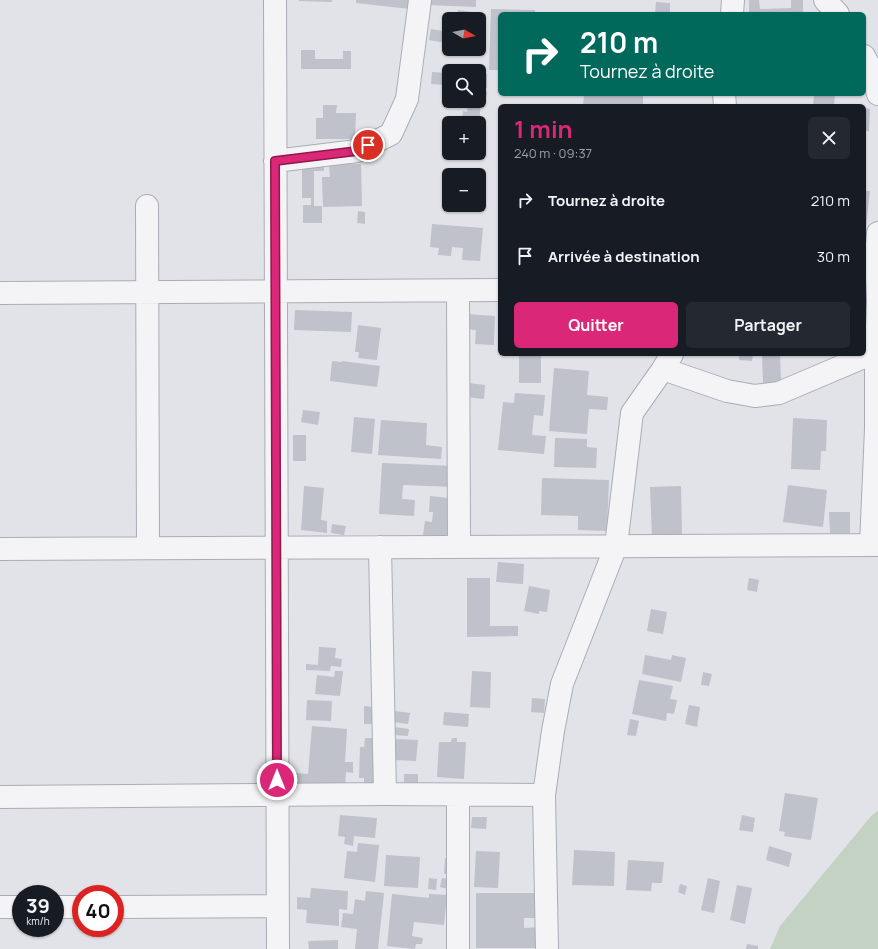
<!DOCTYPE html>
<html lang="fr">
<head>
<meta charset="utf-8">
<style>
  body { margin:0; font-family:Manrope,sans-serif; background:#242831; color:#f1f3f6; height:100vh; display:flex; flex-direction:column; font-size:15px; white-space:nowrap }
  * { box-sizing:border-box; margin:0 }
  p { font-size:13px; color:#9ea1a6 }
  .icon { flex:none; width:22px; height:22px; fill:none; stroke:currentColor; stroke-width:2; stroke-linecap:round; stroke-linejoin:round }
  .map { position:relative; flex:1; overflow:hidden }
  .drawer { position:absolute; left:498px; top:104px; width:368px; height:252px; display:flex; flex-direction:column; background:#171b24; border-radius:6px; box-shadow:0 1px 3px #0004 }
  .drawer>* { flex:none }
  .hud { position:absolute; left:498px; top:12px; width:368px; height:84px; border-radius:6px; box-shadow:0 1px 3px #0004; background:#00695c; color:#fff; overflow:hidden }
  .needle { width:26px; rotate:99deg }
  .controls { position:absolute; left:442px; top:12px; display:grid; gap:8px }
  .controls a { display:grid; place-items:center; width:44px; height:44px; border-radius:6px; background:#171b24; box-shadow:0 1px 3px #0004; font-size:20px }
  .speed { position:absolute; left:12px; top:885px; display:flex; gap:8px; font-size:20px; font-weight:700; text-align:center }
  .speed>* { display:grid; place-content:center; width:52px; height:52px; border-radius:50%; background:#171b24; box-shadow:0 1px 3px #0004; line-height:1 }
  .speed small { font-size:10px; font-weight:400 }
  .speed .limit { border:6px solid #d22; background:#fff; color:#111 }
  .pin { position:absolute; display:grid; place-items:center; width:34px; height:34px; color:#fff; margin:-17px; border:2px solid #fff; border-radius:50%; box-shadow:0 1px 4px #0007 }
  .me { position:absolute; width:44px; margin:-22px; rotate:0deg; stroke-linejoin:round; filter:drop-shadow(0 0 3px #0008) }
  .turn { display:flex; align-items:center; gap:14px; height:84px; padding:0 16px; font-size:18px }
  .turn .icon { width:52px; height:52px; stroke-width:2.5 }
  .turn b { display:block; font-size:28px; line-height:34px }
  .round { display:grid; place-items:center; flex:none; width:42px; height:42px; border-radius:6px; background:#242831 }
  .summary { display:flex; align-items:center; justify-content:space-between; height:68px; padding:0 16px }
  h1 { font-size:24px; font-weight:700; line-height:30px; color:#db2777 }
  .primary-button { display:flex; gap:8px; margin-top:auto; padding:8px 16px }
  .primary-button a { flex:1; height:46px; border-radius:6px; background:#db2777; color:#fff; font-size:16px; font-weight:700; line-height:46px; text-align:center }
  .primary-button a+a { background:#242831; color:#f1f3f6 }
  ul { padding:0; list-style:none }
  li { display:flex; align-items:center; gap:12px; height:56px; padding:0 16px }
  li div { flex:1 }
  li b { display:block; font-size:15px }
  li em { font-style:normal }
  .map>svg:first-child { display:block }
  .green { fill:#c3d2c3 }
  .building { fill:#bfc1cb }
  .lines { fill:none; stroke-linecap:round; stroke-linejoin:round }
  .minor-casing { stroke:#aaadb6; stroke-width:24 }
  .minor { stroke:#f4f4f7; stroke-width:22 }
  .route-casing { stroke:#8e194d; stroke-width:10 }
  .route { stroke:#db2777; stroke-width:7 }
</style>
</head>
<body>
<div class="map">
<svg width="878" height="949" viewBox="0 0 878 949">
  <rect width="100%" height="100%" fill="#e1e3e9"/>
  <path class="green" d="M 878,811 L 878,949 L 770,949 L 780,926 L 872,815 Z"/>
  <path class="building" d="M 299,0 L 332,0 L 332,2 L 299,1 Z
    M 356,0 L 411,0 L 410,9 L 356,3 Z
    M 428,0 L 476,0 L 476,7 L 428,5 Z
    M 749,0 L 759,0 L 760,9 L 791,8 L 791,0 L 803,0 L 803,14 L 749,14 Z
    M 656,2 L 670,3 L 670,14 L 655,14 Z
    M 491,9 L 535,10 L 535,14 L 500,14 L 500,70 L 489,70 Z
    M 458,10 L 486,14 L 484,33 L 479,32 L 479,19 L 457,19 Z
    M 431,29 L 448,32 L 446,43 L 429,40 Z
    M 301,50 L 315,50 L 315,59 L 343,59 L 343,51 L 351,51 L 351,69 L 301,69 Z
    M 432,72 L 449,73 L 448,85 L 431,84 Z
    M 479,73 L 487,74 L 487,88 L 479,88 Z
    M 479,91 L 487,92 L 486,98 L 479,97 Z
    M 584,94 L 643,94 L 643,106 L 583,106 Z
    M 814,94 L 835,94 L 834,106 L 813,106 Z
    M 468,101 L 481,102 L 479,123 L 462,121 L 463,111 L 467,112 Z
    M 323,105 L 337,105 L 336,113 L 356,113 L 355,139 L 316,139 L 316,118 L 323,118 Z
    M 864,108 L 870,109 L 869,131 L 864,131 Z
    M 302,163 L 319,164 L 319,167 L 324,167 L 324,171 L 314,171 L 314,206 L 322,206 L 322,223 L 303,223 L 303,205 L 311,205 L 311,198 L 302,198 Z
    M 329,164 L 361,164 L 362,206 L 323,207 L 322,177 L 330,177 Z
    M 864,191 L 870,191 L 866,227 L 864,226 Z
    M 358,211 L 365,212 L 365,224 L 357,223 Z
    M 432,224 L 483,228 L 480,261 L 462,260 L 463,248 L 452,247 L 451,256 L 438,255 L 439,248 L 430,247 Z
    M 295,310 L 352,312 L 351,332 L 294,330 Z
    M 466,314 L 495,316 L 494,345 L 475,344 L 476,330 L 465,329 Z
    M 358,325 L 381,328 L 377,360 L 358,358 L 359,352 L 355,352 Z
    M 519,354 L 541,354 L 541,383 L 519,383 Z
    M 739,354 L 753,354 L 752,361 L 739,360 Z
    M 762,354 L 780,354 L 781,383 L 763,384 Z
    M 332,361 L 342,362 L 342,361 L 380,366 L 377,387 L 330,381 Z
    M 554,368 L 589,371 L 587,395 L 608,397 L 607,410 L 589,409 L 587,434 L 549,431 Z
    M 468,383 L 485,385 L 484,399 L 466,397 Z
    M 515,393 L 545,395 L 543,416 L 534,415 L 532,435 L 546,436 L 544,454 L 498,450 L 503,402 L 514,403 Z
    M 303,410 L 320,412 L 318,425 L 301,422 Z
    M 354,417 L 375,419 L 372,454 L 351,452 Z
    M 793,418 L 827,420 L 826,451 L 821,451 L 820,470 L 791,469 Z
    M 381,420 L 427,423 L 426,445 L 442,447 L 441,459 L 378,455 Z
    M 293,435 L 306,435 L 306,461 L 293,461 Z
    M 555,438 L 587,439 L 587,447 L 597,448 L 596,468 L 554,467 Z
    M 382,463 L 455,466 L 454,487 L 403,485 L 402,499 L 415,500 L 414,516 L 379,514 Z
    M 542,478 L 609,480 L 607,531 L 578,530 L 578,516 L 541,515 Z
    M 788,485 L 827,490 L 823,527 L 783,522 Z
    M 304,486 L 324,488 L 321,520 L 327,521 L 327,533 L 301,530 Z
    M 681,486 L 682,535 L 652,536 L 650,487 Z
    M 430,496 L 458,499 L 454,538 L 423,535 L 425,521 L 432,522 L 433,512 L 429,512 Z
    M 829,512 L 850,512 L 850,533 L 830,533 Z
    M 332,524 L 346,526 L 344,535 L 331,533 Z
    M 498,562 L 524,564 L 523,584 L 496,582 Z
    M 467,578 L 490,578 L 490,626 L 518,626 L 518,636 L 467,637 Z
    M 749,578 L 759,580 L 757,592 L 747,590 Z
    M 529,586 L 550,590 L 547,612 L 539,611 L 539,614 L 524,611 Z
    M 651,609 L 667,612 L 663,634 L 647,631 Z
    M 319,647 L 336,648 L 335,658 L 342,659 L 341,667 L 331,666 L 330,671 L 306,670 L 306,664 L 318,665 Z
    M 645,655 L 671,660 L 672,655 L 686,658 L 681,682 L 642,674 Z
    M 335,671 L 343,671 L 340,696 L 315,694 L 317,675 L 334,677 Z
    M 472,671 L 491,672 L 490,708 L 470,707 Z
    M 703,672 L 712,674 L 709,686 L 701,685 Z
    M 639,680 L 673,686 L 670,699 L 677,700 L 674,714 L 667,713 L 666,721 L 632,714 Z
    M 532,698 L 545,699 L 544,713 L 531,712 Z
    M 307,700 L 332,701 L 331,721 L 306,720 Z
    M 689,705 L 700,707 L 697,727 L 685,724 Z
    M 364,706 L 374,707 L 381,724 L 364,724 Z
    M 395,711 L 410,713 L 408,724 L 393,722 Z
    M 444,712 L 469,714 L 468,727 L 443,725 Z
    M 630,719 L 639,721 L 636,736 L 627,735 Z
    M 312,726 L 347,729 L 345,762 L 353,762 L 353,773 L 346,772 L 345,791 L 294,788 L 295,773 L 308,774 Z
    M 395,727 L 409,729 L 408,736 L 394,735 Z
    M 365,738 L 383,738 L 381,787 L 364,788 L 364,778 L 359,778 L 360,747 L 364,747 Z
    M 452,738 L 457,738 L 457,742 L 466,742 L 464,779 L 437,777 L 439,742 L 451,742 Z
    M 396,739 L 418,740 L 416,761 L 394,760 Z
    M 404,774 L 418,774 L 418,790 L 404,790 Z
    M 785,793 L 818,798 L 811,840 L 784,836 L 785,832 L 779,831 Z
    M 340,815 L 377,818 L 375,838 L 354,836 L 353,846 L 344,844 L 345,837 L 338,836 Z
    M 742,815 L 755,818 L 753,832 L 739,830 Z
    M 472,817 L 487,817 L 486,829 L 471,828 Z
    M 358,843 L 379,845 L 375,882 L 344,878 L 347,851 L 357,852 Z
    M 769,846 L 792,853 L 789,867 L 766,860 Z
    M 574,850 L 615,852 L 614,886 L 572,885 Z
    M 476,851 L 500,852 L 498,888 L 474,887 Z
    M 386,855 L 420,857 L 418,888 L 384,886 Z
    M 445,858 L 455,858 L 454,874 L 444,874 Z
    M 628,860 L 664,862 L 662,883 L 652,883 L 651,891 L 626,890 Z
    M 429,878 L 437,879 L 436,890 L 428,889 Z
    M 442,878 L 450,879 L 448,889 L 440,887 Z
    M 708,878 L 720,881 L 714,913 L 701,910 Z
    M 680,884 L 687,886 L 685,895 L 678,892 Z
    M 737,885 L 752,888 L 745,924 L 730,920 Z
    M 311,888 L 348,891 L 347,910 L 339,909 L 339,926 L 306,923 L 307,910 L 297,909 L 297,897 L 310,898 Z
    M 366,891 L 384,893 L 378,949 L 355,949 L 357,929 L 341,927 L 343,913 L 353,914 L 355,899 L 365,901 Z
    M 476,893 L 543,893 L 543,918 L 524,918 L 524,928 L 542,927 L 542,948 L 476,948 Z
    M 392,894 L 429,898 L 429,894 L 447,895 L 444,925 L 414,922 L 412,936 L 423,938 L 422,944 L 416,944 L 415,949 L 387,946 Z
    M 338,940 L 338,949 L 309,949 L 308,941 Z
    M 747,944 L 758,946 L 758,949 L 746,949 Z"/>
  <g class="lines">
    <defs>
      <path id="minor" d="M 275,0 L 278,949
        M 825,0 L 838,14
        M 732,14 L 733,0
        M 864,56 L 872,71 L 878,94
        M 724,94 L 725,106
        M 275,161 L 357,151 L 391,134 L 407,99 L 420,0
        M 147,206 L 148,548
        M 458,291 L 459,546
        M 0,293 L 500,290
        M 663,369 L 727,391 L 755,396 L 779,393 L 878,351
        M 871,545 L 876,429 L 876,351 L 878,301 L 876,256 L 878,233
        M 380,547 L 385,794
        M 0,549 L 878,545
        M 458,795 L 458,949
        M 0,797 L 385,794 L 544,795
        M 0,907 L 21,907
        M 55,907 L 81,907
        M 115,907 L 277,906
        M 547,949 L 544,795 L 553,731 L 562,684 L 616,546 L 632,413 L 663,369 L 672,354"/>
    </defs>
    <use href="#minor" class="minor-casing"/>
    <use href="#minor" class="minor"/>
  </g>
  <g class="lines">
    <defs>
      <path id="route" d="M 277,780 L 275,161 L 357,151 L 368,145"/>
    </defs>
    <use href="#route" class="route-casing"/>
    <use href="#route" class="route"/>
  </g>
</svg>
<div class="controls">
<a><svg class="needle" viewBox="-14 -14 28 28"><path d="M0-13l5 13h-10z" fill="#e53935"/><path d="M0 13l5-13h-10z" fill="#9ea1a6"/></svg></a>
<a><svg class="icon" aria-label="search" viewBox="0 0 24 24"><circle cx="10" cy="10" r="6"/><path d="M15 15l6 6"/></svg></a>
<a>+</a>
<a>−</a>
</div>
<div class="speed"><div>39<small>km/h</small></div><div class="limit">40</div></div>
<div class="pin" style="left:368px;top:145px;background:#d93025"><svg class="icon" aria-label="arrive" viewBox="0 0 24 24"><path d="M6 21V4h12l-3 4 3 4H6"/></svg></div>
<svg class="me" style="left:277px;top:780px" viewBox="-20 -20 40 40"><circle r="17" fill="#db2777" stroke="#fff" stroke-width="3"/><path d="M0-11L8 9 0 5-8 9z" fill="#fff"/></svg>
<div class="hud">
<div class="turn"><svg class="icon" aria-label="right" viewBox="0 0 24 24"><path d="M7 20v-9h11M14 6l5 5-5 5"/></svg><div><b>210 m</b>Tournez à droite</div></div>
</div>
<section class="drawer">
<div class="summary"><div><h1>1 min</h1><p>240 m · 09:37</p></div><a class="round"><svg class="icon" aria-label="close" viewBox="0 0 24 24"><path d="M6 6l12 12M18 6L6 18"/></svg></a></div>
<ul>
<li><svg class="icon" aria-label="right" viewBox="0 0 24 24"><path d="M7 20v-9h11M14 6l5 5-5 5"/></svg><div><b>Tournez à droite</b></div><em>210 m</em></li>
<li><svg class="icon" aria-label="arrive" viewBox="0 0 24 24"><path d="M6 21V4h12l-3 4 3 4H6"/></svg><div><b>Arrivée à destination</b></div><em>30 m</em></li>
</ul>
<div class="primary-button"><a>Quitter</a><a>Partager</a></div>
</section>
</div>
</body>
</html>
